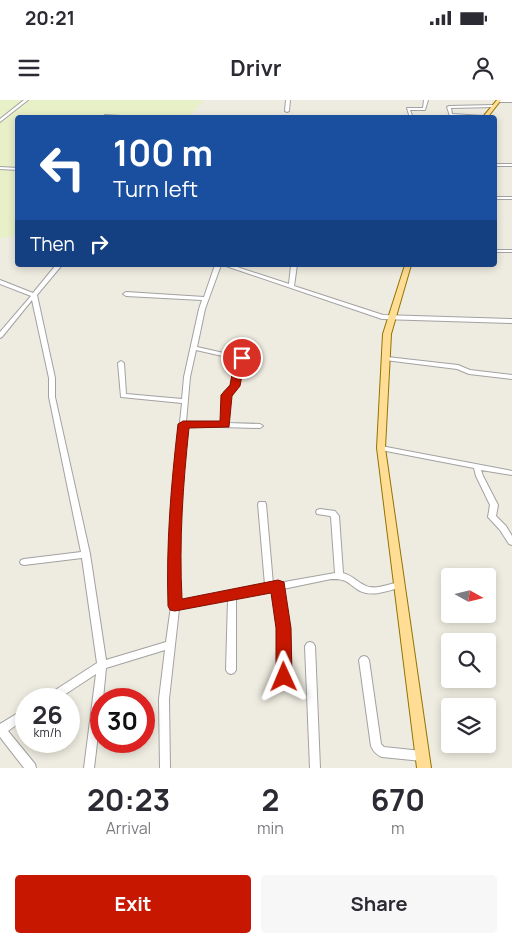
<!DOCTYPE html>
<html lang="en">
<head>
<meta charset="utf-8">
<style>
  body { margin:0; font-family:Manrope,sans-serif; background:#f7f7f7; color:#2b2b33; height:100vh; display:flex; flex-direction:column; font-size:19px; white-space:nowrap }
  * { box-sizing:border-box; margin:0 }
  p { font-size:16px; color:#7c7c81 }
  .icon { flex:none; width:28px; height:28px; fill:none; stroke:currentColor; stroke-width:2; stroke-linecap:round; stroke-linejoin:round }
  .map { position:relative; height:668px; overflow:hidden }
  .side { display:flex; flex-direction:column; background:#fff; flex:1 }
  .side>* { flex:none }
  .banner { position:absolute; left:15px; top:15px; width:482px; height:152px; border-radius:5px; box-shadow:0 2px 8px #0003; background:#1a4fa0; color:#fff; overflow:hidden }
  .needle { width:32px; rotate:98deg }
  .buttons { position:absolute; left:441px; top:468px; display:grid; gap:10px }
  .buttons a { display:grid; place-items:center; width:55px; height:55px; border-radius:5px; background:#fff; box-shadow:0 2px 8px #0003; font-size:25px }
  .speed { position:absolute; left:15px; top:588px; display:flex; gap:10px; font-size:25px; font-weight:700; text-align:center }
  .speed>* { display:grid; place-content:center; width:65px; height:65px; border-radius:50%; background:#fff; box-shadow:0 2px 8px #0003; line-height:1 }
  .speed small { font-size:12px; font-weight:400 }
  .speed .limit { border:8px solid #d22; background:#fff; color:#111 }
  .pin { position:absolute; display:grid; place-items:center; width:42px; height:42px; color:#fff; margin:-21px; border:2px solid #fff; border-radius:50%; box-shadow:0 1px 5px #0007 }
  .me { position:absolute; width:55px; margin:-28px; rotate:359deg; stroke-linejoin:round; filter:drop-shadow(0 0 4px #0008) }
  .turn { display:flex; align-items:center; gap:18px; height:105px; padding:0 15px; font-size:22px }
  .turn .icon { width:65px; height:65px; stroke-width:2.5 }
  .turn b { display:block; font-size:35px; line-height:42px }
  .then { display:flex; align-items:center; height:48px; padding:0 15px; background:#0003; gap:10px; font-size:19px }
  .eta { display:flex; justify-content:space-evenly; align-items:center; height:85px; text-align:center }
  .eta b { font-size:30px; font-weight:700; line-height:35px }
  .button { display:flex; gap:10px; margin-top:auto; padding:10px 15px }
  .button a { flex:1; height:58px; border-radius:5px; background:#c71700; color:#fff; font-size:20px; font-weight:700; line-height:58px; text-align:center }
  .button a+a { background:#f7f7f7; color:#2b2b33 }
  .status { display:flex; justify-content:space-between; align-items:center; height:35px; padding:0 25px; background:#fff; direction:ltr }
  .status svg { height:14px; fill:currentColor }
  header { display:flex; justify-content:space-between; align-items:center; height:65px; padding:0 15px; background:#fff; font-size:22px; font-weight:700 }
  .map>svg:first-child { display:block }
  .farmland { fill:#e8f0c8 }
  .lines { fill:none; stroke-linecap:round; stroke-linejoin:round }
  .minor-casing { stroke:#a2a2a2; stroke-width:2 }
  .major-casing { stroke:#937300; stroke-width:2 }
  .minor { fill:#fff; fill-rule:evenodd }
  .major { fill:#ffdd94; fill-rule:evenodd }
  .route { fill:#c71700; stroke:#810f00 }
</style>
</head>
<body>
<div class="status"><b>20:21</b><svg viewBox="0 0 49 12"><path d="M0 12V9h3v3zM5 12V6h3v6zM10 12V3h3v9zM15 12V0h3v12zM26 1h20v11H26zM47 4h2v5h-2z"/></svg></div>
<header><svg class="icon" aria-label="menu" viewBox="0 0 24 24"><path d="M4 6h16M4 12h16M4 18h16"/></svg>Drivr<svg class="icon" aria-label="person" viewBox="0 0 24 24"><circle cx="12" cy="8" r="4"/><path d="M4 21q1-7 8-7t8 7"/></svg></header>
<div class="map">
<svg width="512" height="668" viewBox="0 0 512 668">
  <rect width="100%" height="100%" fill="#eeebe0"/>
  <path class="farmland" d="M 0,0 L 204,0 L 188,17 L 18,18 L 17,136 L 0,138 Z"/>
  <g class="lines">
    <defs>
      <path id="minor" d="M 24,0 L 28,0 L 0,22 L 0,19 Z
        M 286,0 L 290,0 L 289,11 L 287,12 L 285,11 Z
        M 424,0 L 428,0 L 425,10 L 410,10 L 413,18 L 410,18 L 407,8 L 423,8 Z
        M 499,0 L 512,0 L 512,2 L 498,2 Z
        M 494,5 L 495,7 L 451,8 L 452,14 L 484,16 L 485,18 L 450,16 L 447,7 L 449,6 Z
        M 105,15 L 137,17 L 138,18 L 104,17 Z
        M 19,16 L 26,18 L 18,18 Z
        M 495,64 L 512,64 L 512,66 L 495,66 Z
        M 0,67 L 18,68 L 18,70 L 0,69 Z
        M 495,97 L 512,97 L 512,99 L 495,99 Z
        M 495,150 L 512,150 L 512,152 L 495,152 Z
        M 56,165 L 62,165 L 37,195 L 55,278 L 55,297 L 90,454 L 106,560 L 166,542 L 171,506 L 169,461 L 172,397 L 182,303 L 121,297 L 118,263 L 121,261 L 124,263 L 126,294 L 182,299 L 184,277 L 199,209 L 202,200 L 126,196 L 123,194 L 126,192 L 204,197 L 215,165 L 221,165 L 205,209 L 197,247 L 246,258 L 247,259 L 241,269 L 238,286 L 230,293 L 228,323 L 260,324 L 263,326 L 260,328 L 186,326 L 180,397 L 177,461 L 179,502 L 265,485 L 258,404 L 259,402 L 265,402 L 266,404 L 273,484 L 335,473 L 331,417 L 330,416 L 317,414 L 316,412 L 317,410 L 320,409 L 335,411 L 339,416 L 343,473 C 353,476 356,481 364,485 C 374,491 389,484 399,482 L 402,483 L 403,485 L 402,487 L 399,488 C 386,491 373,497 360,491 C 356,489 353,486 350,484 C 344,479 338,479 331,479 L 283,489 L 282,502 L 288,528 L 289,577 L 287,580 L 284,581 L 281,580 L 279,577 L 278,528 L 274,502 L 274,490 L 236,498 L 236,570 L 234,573 L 231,574 L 228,573 L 226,570 L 228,499 L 179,509 L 169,599 L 170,668 L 160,668 L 159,599 L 165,550 L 106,568 L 103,599 L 101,599 L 101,610 L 94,668 L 84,668 L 96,574 L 58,599 L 44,599 L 46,596 L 97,563 L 82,458 L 24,465 L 21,464 L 20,462 L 21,460 L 24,459 L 81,452 L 49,297 L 49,278 L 32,200 L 2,237 L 0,238 L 0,232 L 31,196 L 0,184 L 0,180 L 33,193 ZM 196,250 L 240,260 L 235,269 L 232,285 L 224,292 L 222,323 L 186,322 L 190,277 Z
        M 223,165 L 231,165 L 289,184 L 291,165 L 297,165 L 294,186 L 383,215 L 512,219 L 512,223 L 382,219 Z
        M 387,257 L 458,265 L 470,270 L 512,275 L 512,279 L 469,274 L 457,269 L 385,260 L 384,259 L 385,258 Z
        M 379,346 L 381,346 L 512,371 L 512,375 L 481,370 L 483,376 L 498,405 L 496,416 L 506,426 L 512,436 L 512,445 L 509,444 L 500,430 L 488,417 L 490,405 L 476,376 L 474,368 L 381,350 L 379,350 L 377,348 Z
        M 310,542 L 313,543 L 315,546 L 320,668 L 310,668 L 305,546 L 307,543 Z
        M 364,556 L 367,557 L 369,560 L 381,644 L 384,647 L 422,651 L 426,652 L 427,656 L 426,660 L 422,661 L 382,657 C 377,655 373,651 371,646 L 359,560 L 361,557 Z
        M 26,608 L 26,618 L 8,631 L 35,664 L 36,668 L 24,668 L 0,637 L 0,624 Z"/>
      <path id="major" d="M 497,0 L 501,0 L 487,18 L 482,18 Z
        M 405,165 L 411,165 L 391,234 L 385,348 L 431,668 L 417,668 L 377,348 L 383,234 Z"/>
    </defs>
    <use href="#minor" class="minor-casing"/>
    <use href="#major" class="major-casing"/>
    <use href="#minor" class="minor"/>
    <use href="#major" class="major"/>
  </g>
  <path class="route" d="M 242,255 L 249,261 L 243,270 L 240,286 L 232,296 L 229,327 L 189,328 C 183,385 179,441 182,499 L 278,480 L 284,482 L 291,528 L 292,577 L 289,582 L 284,584 L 278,582 L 276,577 L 276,528 L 271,493 L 175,511 L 170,510 L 168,506 C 166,444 171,385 178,324 L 183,321 L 220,321 L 221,295 L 230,285 L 233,269 L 239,261 L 237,258 Z"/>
</svg>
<div class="buttons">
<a><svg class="needle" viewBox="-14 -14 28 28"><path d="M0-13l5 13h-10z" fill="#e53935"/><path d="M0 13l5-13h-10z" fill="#7c7c81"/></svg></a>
<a><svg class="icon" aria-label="search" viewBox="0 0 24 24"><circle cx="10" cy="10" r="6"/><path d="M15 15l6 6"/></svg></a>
<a><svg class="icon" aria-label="layers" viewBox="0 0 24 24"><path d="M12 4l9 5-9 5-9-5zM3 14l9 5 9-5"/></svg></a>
</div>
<div class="speed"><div>26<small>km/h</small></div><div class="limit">30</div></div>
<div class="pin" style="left:242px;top:258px;background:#d93025"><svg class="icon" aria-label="arrive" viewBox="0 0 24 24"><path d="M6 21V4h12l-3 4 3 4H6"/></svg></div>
<svg class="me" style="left:284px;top:577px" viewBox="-20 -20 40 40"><path d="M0-17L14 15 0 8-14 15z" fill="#c71700" stroke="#fff" stroke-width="4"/></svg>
<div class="banner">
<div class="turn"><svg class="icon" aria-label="left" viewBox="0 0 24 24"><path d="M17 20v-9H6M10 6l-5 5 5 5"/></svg><div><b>100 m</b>Turn left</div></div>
<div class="then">Then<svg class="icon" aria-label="right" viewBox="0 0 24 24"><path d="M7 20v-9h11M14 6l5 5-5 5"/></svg></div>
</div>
</div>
<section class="side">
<div class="eta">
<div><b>20:23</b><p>Arrival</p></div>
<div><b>2</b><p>min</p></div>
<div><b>670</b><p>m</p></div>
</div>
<div class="button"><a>Exit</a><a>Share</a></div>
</section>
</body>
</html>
